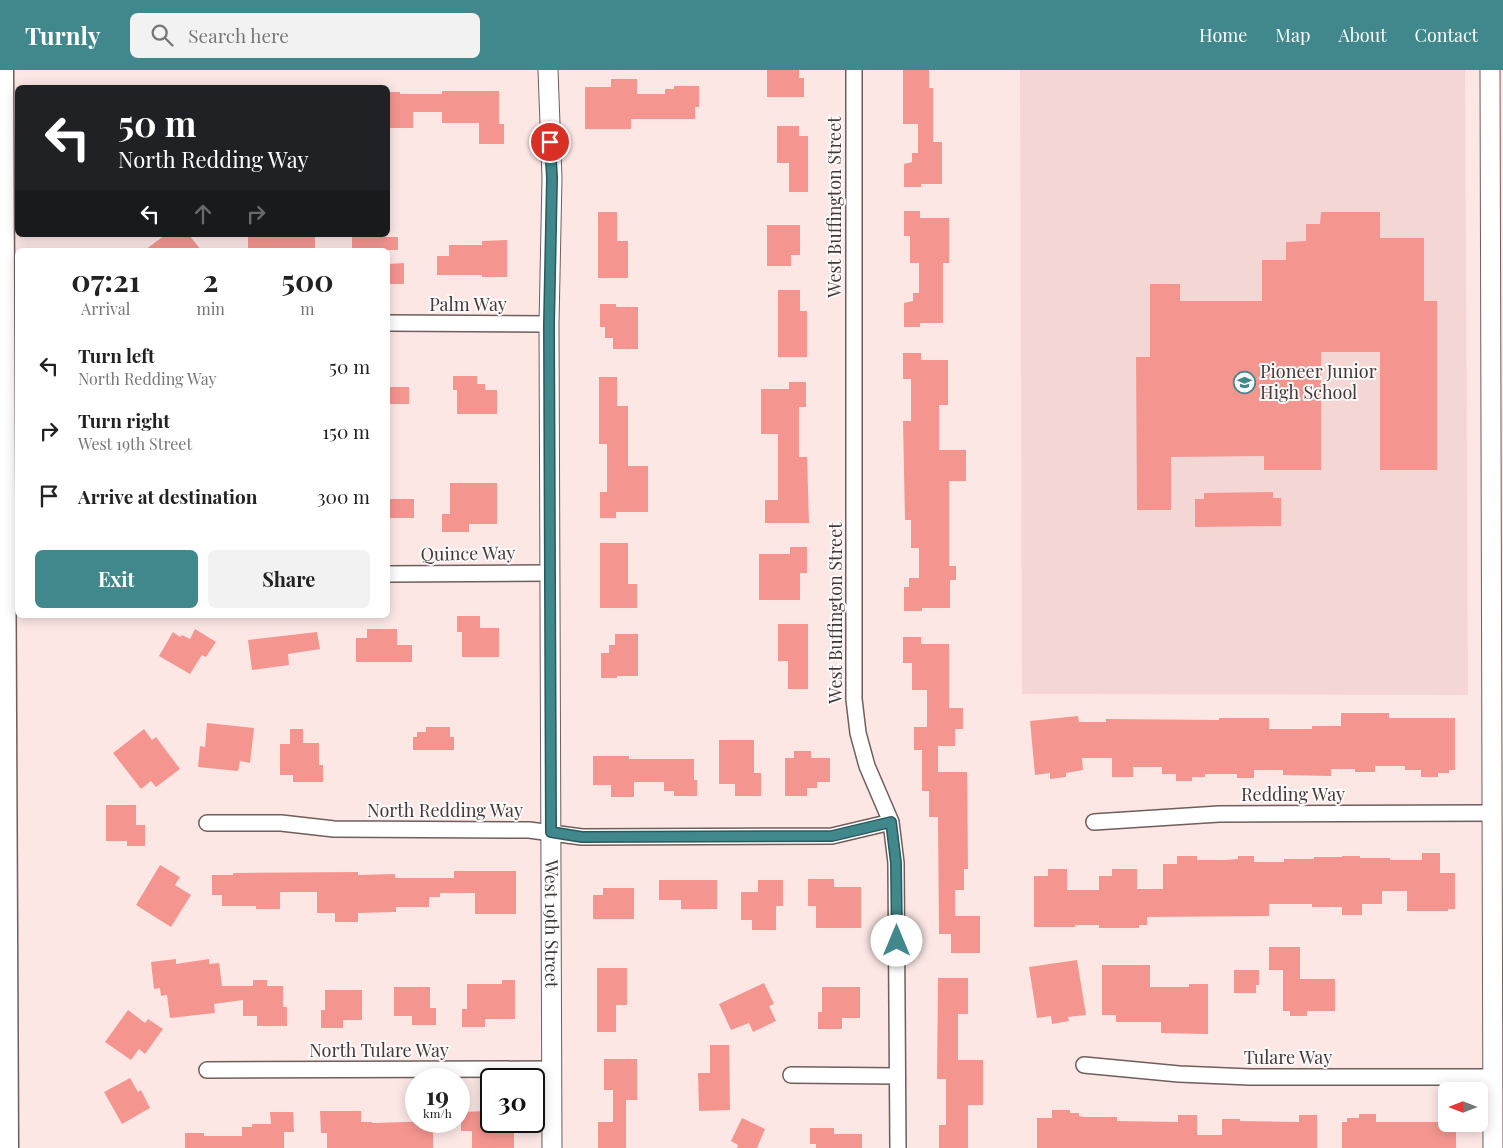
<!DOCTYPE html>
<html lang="en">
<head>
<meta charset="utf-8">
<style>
  body { margin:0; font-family:"Playfair Display",serif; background:#f2f2f2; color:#222; height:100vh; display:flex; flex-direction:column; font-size:19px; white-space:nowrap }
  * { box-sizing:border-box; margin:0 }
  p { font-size:16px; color:#767676 }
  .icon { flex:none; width:28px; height:28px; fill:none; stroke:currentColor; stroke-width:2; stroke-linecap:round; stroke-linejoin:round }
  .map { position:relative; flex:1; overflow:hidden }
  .panel { position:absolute; left:15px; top:178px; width:375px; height:370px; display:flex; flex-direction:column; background:#fff; border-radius:8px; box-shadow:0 2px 12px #0003 }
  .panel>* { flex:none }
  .banner { position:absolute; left:15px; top:15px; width:375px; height:152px; border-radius:8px; box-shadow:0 2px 12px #0003; background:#202124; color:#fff; overflow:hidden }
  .needle { width:32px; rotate:270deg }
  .fabs { position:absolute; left:1438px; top:1012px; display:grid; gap:10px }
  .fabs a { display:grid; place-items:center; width:50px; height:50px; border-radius:8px; background:#fff; box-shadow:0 2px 12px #0003; font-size:25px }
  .speed { position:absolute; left:405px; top:998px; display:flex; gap:10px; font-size:25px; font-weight:700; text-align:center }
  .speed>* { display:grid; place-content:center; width:65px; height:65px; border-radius:50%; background:#fff; box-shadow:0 2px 12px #0003; line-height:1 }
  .speed small { font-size:12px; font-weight:400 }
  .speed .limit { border:2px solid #111; border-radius:8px; background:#fff; color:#111 }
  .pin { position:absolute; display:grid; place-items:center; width:42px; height:42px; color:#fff; margin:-21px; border:2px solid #fff; border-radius:50%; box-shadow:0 1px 5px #0007 }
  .me { position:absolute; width:55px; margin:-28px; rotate:0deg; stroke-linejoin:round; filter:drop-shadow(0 0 4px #0008) }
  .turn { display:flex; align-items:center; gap:18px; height:105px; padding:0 20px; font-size:22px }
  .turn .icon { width:65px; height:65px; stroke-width:2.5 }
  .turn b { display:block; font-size:35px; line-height:42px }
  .lanes { display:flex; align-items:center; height:48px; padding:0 20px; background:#0003; justify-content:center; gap:25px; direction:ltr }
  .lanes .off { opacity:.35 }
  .eta { display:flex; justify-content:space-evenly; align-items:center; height:85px; text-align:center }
  .eta b { font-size:30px; font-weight:700; line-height:35px }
  .primary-button { display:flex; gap:10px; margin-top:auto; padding:10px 20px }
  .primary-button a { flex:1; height:58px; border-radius:8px; background:#40888c; color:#fff; font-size:20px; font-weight:700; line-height:58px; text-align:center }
  .primary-button a+a { background:#f2f2f2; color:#222 }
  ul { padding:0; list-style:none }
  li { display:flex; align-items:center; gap:15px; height:65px; padding:0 20px }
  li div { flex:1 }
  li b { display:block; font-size:19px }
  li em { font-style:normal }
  header { display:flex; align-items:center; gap:30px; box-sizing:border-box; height:70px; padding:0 25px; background:#40888c; color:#fff }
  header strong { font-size:24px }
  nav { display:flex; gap:28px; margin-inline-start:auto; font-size:18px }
  .search { width:350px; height:45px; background:#f2f2f2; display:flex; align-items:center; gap:12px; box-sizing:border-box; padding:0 18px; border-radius:8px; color:#767676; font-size:19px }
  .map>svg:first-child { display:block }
  .built { fill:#f4d6d5 }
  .building { fill:#f59590 }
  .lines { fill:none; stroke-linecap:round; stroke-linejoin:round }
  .minor-casing { stroke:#6f5e5c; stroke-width:18 }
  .major-casing { stroke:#6f5e5c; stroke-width:21 }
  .highway-casing { stroke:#6f5e5c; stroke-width:25 }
  .minor { stroke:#fff; stroke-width:15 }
  .major { stroke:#fff; stroke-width:19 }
  .highway { stroke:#fff; stroke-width:22 }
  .route-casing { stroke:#2a585b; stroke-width:12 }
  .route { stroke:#40888c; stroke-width:9 }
  .labels { text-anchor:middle; stroke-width:4; stroke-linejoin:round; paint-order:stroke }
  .street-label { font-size:18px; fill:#423939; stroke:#fdf9f8 }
  .poi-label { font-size:18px; fill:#423939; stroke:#fdf9f8; text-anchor:start }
</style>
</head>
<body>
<header>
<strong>Turnly</strong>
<div class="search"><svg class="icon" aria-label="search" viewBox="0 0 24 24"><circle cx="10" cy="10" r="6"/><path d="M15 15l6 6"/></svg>Search here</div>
<nav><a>Home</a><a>Map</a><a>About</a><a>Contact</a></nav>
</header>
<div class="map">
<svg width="1503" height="1078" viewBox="0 0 1503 1078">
  <rect width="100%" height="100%" fill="#fce7e5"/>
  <path class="built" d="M 1020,0 L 1465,0 L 1468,625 L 1022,624 Z"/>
  <path class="building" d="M 767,0 L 799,0 L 799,8 L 804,8 L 804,27 L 767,27 Z
    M 903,0 L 929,0 L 929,18 L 933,18 L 933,72 L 942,72 L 942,114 L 921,114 L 921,117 L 904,117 L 904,94 L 912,92 L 912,83 L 918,83 L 918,54 L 903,54 Z
    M 611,9 L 637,9 L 637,24 L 665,24 L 665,19 L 674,19 L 674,16 L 699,16 L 699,37 L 695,37 L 695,49 L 631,49 L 631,59 L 585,59 L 585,17 L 611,17 Z
    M 442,21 L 499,21 L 499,54 L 504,54 L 504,74 L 479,74 L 479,53 L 442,53 L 442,42 L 413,42 L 413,58 L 388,58 L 388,22 L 400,22 L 400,24 L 442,24 Z
    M 777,56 L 799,56 L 799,66 L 808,66 L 808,122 L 789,122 L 789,93 L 777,93 Z
    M 904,141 L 920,141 L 920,148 L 949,148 L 949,193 L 943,193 L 943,253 L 920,253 L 920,257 L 904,257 L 904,233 L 913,231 L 913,223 L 919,223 L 919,193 L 910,193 L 910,166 L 904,166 Z
    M 598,142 L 617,142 L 617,171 L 628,171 L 628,208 L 598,208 Z
    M 1321,142 L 1380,142 L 1380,168 L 1424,168 L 1424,231 L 1437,231 L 1437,400 L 1380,400 L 1380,282 L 1321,282 L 1321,400 L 1264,400 L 1264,386 L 1171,387 L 1171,440 L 1137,440 L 1136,287 L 1150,287 L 1150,214 L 1180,214 L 1180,231 L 1262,231 L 1262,190 L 1286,190 L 1286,172 L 1306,171 L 1306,154 L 1320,154 Z
    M 767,155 L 800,155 L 800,185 L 791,185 L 791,196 L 767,196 Z
    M 165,165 L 189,165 L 201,180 L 145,180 Z
    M 295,165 L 315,165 L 315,180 L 248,180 L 248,166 Z
    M 352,167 L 398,167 L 398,180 L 352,180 Z
    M 507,170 L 507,207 L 482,207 L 482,205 L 437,205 L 437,186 L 449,186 L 449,175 L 482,175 L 482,171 Z
    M 404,193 L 404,214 L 388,214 L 388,194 Z
    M 778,220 L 800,220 L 800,241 L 807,241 L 807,287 L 778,287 Z
    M 600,234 L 616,234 L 616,237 L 638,237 L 638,279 L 613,279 L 613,268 L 605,268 L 605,257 L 600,257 Z
    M 903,283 L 921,283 L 921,290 L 948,290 L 948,335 L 939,335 L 939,380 L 966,380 L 966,411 L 949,411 L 949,496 L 956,496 L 956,510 L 950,510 L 950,538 L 922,538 L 922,541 L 904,541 L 904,517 L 909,517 L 909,508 L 919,508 L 919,478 L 911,478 L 911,450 L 905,450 L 903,351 L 911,351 L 911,309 L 903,309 Z
    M 453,306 L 477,306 L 477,314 L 485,314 L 485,320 L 497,320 L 497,344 L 457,344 L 457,320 L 453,320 Z
    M 599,307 L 617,307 L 617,336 L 628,336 L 628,396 L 648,396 L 648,442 L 616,442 L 616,448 L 600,448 L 600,422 L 607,422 L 607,374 L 599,374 Z
    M 789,312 L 806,312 L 806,337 L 799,337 L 799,387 L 807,387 L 809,453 L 765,453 L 765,430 L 778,430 L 778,364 L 761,364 L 761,319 L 789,319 Z
    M 388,317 L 409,317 L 409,334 L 388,334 Z
    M 450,413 L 497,413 L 497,454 L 469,454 L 469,462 L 442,462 L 442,444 L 450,444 Z
    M 1273,422 L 1273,428 L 1281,428 L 1281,456 L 1195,457 L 1195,429 L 1204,429 L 1204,423 Z
    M 388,429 L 414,429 L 414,448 L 388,448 Z
    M 600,473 L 628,473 L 628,514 L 637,514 L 637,538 L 600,538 Z
    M 790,477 L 807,477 L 807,503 L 800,503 L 800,530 L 759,530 L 759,484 L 790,484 Z
    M 457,546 L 480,546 L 480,558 L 499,558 L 499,587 L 462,587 L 462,562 L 457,562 Z
    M 778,554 L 808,554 L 808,619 L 788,619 L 788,591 L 778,591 Z
    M 195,559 L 216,572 L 206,587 L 202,585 L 190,604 L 159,586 L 173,562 L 180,567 L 182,565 L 190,569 Z
    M 367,559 L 397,559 L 397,575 L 412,575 L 412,592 L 356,592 L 356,568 L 367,568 Z
    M 317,562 L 320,579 L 288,584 L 289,595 L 252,600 L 248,570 Z
    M 615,564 L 638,564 L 638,606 L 617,606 L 617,608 L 601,608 L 601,583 L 609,583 L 609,575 L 615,575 Z
    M 903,567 L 921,567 L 921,574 L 949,574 L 949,638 L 963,638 L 963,659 L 955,659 L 955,676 L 938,676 L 938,702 L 967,702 L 968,799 L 964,799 L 964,820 L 955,820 L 955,846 L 980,846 L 980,883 L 951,883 L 951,864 L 939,864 L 938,747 L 929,747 L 929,721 L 922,721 L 922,680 L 914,680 L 914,657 L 927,657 L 927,620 L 912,620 L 912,593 L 903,593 Z
    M 1341,643 L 1389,643 L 1389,648 L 1455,648 L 1455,700 L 1449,700 L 1449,703 L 1438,703 L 1438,707 L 1421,707 L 1421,700 L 1405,700 L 1405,696 L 1375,696 L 1375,702 L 1355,702 L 1355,699 L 1331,699 L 1331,706 L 1283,705 L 1283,700 L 1254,700 L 1254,708 L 1237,708 L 1237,704 L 1205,704 L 1205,707 L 1192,707 L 1192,711 L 1176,711 L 1176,704 L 1162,704 L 1162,697 L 1133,697 L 1133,707 L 1112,707 L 1112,688 L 1082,688 L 1083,700 L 1066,703 L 1066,707 L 1050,709 L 1050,703 L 1035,705 L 1030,651 L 1078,646 L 1079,652 L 1106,652 L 1106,649 L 1219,650 L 1219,648 L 1269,648 L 1269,659 L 1312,659 L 1312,656 L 1341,656 Z
    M 207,653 L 254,658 L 250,693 L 240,691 L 238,701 L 198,697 L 200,676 L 205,677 Z
    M 426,657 L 450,657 L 450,667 L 454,667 L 454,680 L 413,680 L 413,667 L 417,667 L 417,662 L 426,662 Z
    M 144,659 L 152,670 L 156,667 L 180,699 L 156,717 L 151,711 L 141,719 L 113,683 Z
    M 290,659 L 303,659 L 303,673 L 319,673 L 319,695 L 323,695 L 323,712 L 293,712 L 293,705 L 280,705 L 280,674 L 290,674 Z
    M 719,670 L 754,670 L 754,703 L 761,703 L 761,726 L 735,726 L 735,714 L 719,714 Z
    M 794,681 L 811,681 L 811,688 L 830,688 L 830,712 L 817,712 L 817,718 L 807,718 L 807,726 L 785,726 L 785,688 L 794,688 Z
    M 593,686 L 629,686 L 629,689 L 694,689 L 694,710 L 697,710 L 697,726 L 674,726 L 674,721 L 664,721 L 664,712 L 634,712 L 634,727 L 611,727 L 611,715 L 593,715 Z
    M 106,735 L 136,735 L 136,755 L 145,755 L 145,776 L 127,776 L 127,771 L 106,771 Z
    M 1422,783 L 1440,783 L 1440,803 L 1455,803 L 1455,839 L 1448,839 L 1448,841 L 1407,841 L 1407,821 L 1382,821 L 1382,834 L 1362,834 L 1362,845 L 1342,845 L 1342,837 L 1312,837 L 1312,834 L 1269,834 L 1269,846 L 1147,847 L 1147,855 L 1139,855 L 1139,858 L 1099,858 L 1099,855 L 1075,855 L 1075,857 L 1034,857 L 1034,806 L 1048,806 L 1048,799 L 1067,799 L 1067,820 L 1099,820 L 1099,806 L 1112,806 L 1112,799 L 1137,799 L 1137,819 L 1163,819 L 1163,794 L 1177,794 L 1177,786 L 1197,786 L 1197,790 L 1225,790 L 1238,789 L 1238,786 L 1254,786 L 1254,792 L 1284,792 L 1284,789 L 1314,789 L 1314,787 L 1342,787 L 1342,786 L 1360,786 L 1360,788 L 1390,788 L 1390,790 L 1422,790 Z
    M 160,795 L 180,807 L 175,815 L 191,825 L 171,857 L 136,835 Z
    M 454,801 L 516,801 L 516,844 L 475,844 L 475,823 L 440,823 L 440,827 L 429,827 L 429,837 L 396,837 L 396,842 L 358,843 L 358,852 L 335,852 L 335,843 L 317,843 L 317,822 L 280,822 L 280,839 L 256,839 L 256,836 L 222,836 L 222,825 L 212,825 L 212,805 L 233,805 L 233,803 L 358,802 L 358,805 L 395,804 L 395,808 L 454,808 Z
    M 808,809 L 834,809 L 834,817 L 861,817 L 861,858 L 816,858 L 816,836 L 808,836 Z
    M 659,810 L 717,810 L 717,839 L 681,839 L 681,830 L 659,830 Z
    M 758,810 L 783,810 L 783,836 L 776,836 L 776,860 L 752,860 L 752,850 L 741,850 L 741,822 L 758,822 Z
    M 603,818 L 634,818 L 634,849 L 593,849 L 593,825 L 603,825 Z
    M 1269,877 L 1300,877 L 1300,909 L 1335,909 L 1335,941 L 1307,941 L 1307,946 L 1290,946 L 1290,941 L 1283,941 L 1283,900 L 1269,900 Z
    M 176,889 L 176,894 L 209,889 L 209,894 L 219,893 L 222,916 L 253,916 L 253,910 L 267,910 L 267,916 L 283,916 L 283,937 L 287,937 L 287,956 L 257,956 L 257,946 L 243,946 L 243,930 L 214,934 L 215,943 L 170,948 L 167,925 L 161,926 L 160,918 L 154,919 L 151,892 Z
    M 1077,890 L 1086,945 L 1068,947 L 1069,951 L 1052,954 L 1051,946 L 1037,948 L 1029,897 Z
    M 1102,895 L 1150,895 L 1150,917 L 1189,917 L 1189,914 L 1208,914 L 1208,964 L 1161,963 L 1161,952 L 1116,952 L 1116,945 L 1102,945 Z
    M 597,898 L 627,898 L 627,935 L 616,935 L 616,962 L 597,962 Z
    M 1234,900 L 1259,900 L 1259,915 L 1256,915 L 1256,923 L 1234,923 Z
    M 938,908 L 968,908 L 968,944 L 958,944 L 958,990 L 983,990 L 983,1035 L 968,1035 L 968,1078 L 939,1078 L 939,1055 L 946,1055 L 946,1009 L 937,1009 Z
    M 502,910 L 515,910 L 515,949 L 485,949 L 485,957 L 462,957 L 462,939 L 467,939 L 467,914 L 502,914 Z
    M 764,913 L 774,934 L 769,936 L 776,951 L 753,962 L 749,953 L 731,960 L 719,934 Z
    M 394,917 L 430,917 L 430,938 L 436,938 L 436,955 L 412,955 L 412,946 L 394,946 Z
    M 822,917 L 860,917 L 860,948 L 842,948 L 842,959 L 818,959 L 818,942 L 822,942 Z
    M 325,920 L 362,920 L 362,950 L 343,950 L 343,958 L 321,958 L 321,940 L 325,940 Z
    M 128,940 L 145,953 L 148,949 L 163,959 L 145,984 L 139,979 L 131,990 L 105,972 Z
    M 710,975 L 729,975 L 730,1040 L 699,1041 L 698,1003 L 710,1003 Z
    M 604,989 L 637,989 L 637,1030 L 626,1030 L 626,1078 L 598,1078 L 598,1052 L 613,1052 L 613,1020 L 604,1020 Z
    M 130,1008 L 138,1022 L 141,1020 L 150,1038 L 122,1054 L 104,1022 Z
    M 1052,1040 L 1070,1040 L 1070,1043 L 1079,1043 L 1079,1046 L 1084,1047 L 1117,1047 L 1117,1051 L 1178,1052 L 1178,1045 L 1197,1045 L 1197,1065 L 1222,1065 L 1222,1049 L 1240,1049 L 1240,1051 L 1299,1052 L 1299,1045 L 1317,1045 L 1317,1078 L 1037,1078 L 1037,1048 L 1052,1048 Z
    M 320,1041 L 361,1041 L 361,1052 L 372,1052 L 372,1053 L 437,1051 L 437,1063 L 433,1063 L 433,1078 L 327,1078 L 327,1063 L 321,1063 Z
    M 486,1041 L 486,1056 L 514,1056 L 514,1078 L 472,1078 L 472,1061 L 461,1061 L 461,1042 Z
    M 270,1042 L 293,1042 L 294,1062 L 284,1062 L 284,1078 L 185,1078 L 185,1063 L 204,1063 L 204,1066 L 242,1066 L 242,1057 L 252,1057 L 252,1054 L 271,1054 Z
    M 1359,1044 L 1376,1044 L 1376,1052 L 1446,1052 L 1446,1054 L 1456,1054 L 1456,1078 L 1342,1078 L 1342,1052 L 1347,1052 L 1347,1048 L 1359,1048 Z
    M 742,1048 L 765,1059 L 757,1078 L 737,1078 L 738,1075 L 731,1071 Z
    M 810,1058 L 834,1058 L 834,1064 L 862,1064 L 862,1078 L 816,1078 L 816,1074 L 810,1074 Z"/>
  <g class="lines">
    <defs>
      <path id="minor" d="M 854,0 L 854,629 L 858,663 L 867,696 L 891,752 L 896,793 L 898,1078
        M 388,253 L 549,254
        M 388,504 L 550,503
        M 1094,752 L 1219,744 L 1492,743
        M 207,753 L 281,753 L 334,759 L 529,760 L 582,767 L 832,766 L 891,752
        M 1084,995 L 1179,1004 L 1250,1007 L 1493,1007
        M 207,1000 L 552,999
        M 791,1005 L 897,1006"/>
      <g id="major">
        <path id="s1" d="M 548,0 L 552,108 L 549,254 L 552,1078"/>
        <path d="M 1490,0 L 1493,1078"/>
      </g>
      <path id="highway" d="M 2,0 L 7,1078"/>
    </defs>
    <use href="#minor" class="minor-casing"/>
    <use href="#major" class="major-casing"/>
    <use href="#highway" class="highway-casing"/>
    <use href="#minor" class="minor"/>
    <use href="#major" class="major"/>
    <use href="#highway" class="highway"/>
  </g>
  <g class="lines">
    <defs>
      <path id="route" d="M 550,72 L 552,108 L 549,254 L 551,762 L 582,767 L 832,766 L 891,752 L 896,793 L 897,871"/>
    </defs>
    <use href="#route" class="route-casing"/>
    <use href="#route" class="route"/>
  </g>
  <defs>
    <symbol id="school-ring" viewBox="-11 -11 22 22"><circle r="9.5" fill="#fdf9f8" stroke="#40888c" stroke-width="1.5"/><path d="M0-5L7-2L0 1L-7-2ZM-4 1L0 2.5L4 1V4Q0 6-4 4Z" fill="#40888c"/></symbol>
  </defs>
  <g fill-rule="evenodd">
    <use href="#school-ring" x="1232" y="300" width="25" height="25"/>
  </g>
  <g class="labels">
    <g class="street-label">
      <text transform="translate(835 137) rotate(-90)" y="6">West Buffington Street</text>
      <text x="468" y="241">Palm Way</text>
      <text transform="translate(468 484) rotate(-1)" y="6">Quince Way</text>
      <text transform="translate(836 543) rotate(-90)" y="6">West Buffington Street</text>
      <text x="1293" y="731">Redding Way</text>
      <text x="445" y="747">North Redding Way</text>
      <text dy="6" stroke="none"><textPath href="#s1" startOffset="854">West 19th Street</textPath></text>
      <text x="379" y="987">North Tulare Way</text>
      <text x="1288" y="994">Tulare Way</text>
    </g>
    <g class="poi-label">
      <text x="1260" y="308">Pioneer Junior<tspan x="1260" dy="21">High School</tspan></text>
    </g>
  </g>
</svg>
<div class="fabs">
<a><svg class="needle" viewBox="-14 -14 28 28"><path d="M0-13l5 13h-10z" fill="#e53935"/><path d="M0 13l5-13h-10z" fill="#767676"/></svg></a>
</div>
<div class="speed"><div>19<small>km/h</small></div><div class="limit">30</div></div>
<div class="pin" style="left:550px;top:72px;background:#d93025"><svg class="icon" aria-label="arrive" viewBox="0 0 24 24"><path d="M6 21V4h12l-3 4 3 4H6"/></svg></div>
<svg class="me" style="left:897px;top:871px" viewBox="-20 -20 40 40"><circle r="19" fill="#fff"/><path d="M0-13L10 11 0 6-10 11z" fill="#40888c"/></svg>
<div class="banner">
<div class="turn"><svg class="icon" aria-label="left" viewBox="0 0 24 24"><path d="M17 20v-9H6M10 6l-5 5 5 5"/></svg><div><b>50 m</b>North Redding Way</div></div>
<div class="lanes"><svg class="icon" aria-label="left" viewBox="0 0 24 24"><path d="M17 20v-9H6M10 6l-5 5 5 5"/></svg><svg class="icon off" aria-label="ahead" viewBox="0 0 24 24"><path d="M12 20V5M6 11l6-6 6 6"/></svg><svg class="icon off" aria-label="right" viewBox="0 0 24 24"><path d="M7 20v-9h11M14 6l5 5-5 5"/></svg></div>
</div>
<section class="panel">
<div class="eta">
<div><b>07:21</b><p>Arrival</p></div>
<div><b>2</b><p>min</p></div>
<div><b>500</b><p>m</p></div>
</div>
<ul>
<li><svg class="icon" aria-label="left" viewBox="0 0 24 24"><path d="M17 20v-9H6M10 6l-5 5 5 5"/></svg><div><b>Turn left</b><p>North Redding Way</p></div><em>50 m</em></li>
<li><svg class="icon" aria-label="right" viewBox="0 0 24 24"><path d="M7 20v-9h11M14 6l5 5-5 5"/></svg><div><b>Turn right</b><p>West 19th Street</p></div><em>150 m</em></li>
<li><svg class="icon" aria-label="arrive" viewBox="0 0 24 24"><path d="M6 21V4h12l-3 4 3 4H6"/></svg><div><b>Arrive at destination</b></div><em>300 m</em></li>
</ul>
<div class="primary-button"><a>Exit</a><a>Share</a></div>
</section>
</div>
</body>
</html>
